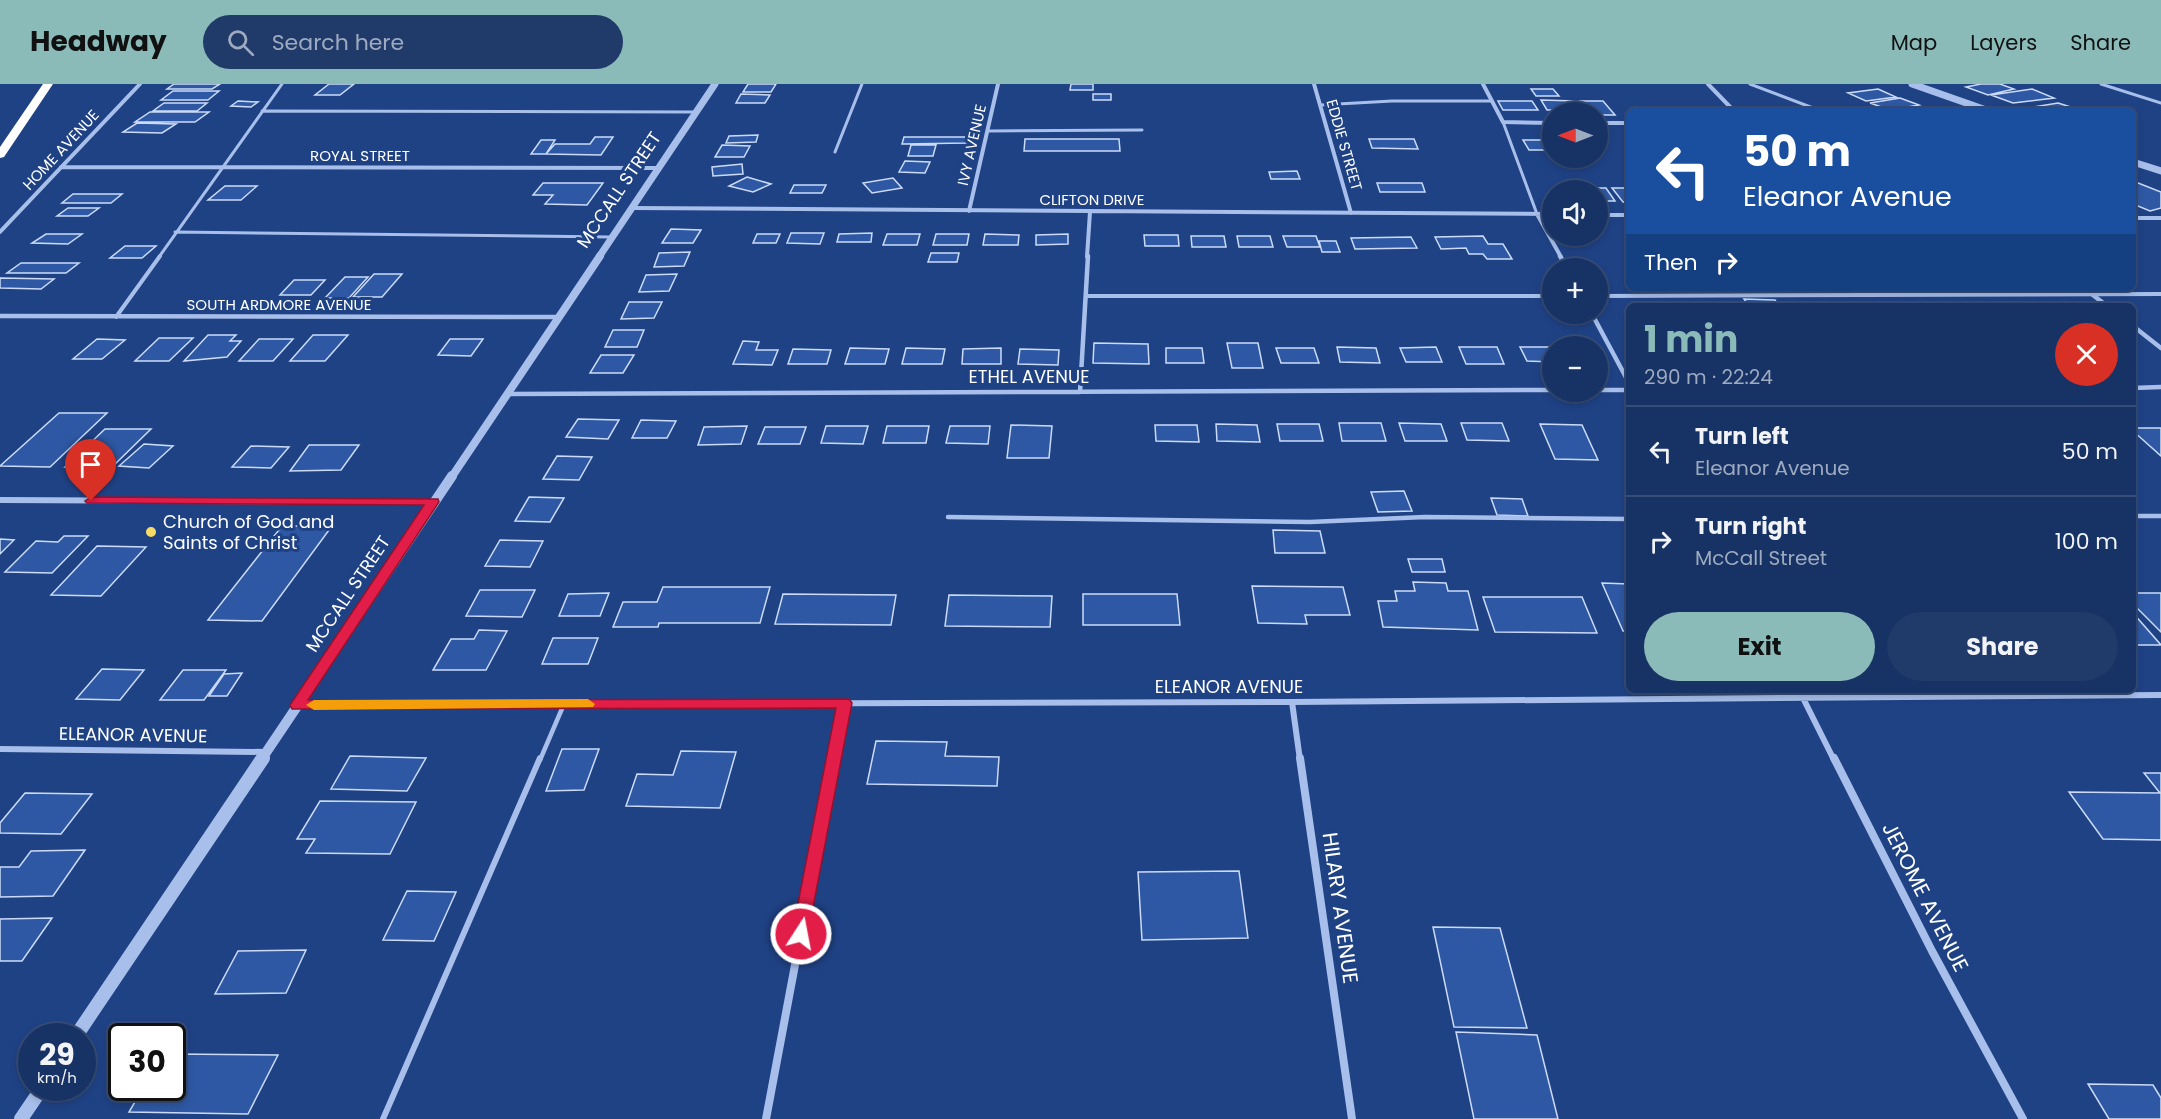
<!DOCTYPE html>
<html lang="en">
<head>
<meta charset="utf-8">
<style>
  body { margin:0; font-family:Poppins,sans-serif; background:#203a6a; color:#f1f3f6; height:100vh; display:flex; flex-direction:column; font-size:22px; white-space:nowrap }
  * { box-sizing:border-box; margin:0 }
  p { font-size:20px; color:#9eaabf }
  .icon { flex:none; width:33px; height:33px; fill:none; stroke:currentColor; stroke-width:2; stroke-linecap:round; stroke-linejoin:round }
  .map { position:relative; flex:1; overflow:hidden }
  .details { position:absolute; left:1626px; top:219px; width:510px; height:390px; display:flex; flex-direction:column; background:#173264; border-radius:9px; box-shadow:0 3px 9px #0003,0 0 0 2px #364d78 }
  .details>* { flex:none }
  .banner { position:absolute; left:1626px; top:24px; width:510px; height:183px; border-radius:9px; box-shadow:0 3px 9px #0003,0 0 0 2px #364d78; background:#1a4fa0; color:#fff; overflow:hidden }
  .needle { width:39px; rotate:270deg }
  .controls { position:absolute; left:1542px; top:18px; display:grid; gap:12px }
  .controls a { display:grid; place-items:center; width:66px; height:66px; border-radius:50%; background:#173264; box-shadow:0 3px 9px #0003,0 0 0 2px #364d78; font-size:30px }
  .speed { position:absolute; left:18px; top:939px; display:flex; gap:12px; font-size:30px; font-weight:700; text-align:center }
  .speed>* { display:grid; place-content:center; width:78px; height:78px; border-radius:50%; background:#173264; box-shadow:0 3px 9px #0003,0 0 0 2px #364d78; line-height:1 }
  .speed small { font-size:15px; font-weight:400 }
  .speed .limit { border:3px solid #111; border-radius:9px; background:#fff; color:#111 }
  .pin { position:absolute; display:grid; place-items:center; width:51px; height:51px; color:#fff; margin:-62px -26px; border-radius:50% 50% 50% 0; rotate:-45deg; box-shadow:0 0 6px #0007 }
  .pin .icon { rotate:45deg }
  .me { position:absolute; width:66px; margin:-33px; rotate:11deg; stroke-linejoin:round; filter:drop-shadow(0 0 4px #0008) }
  .turn { display:flex; align-items:center; gap:21px; height:126px; padding:0 18px; font-size:27px }
  .turn .icon { width:78px; height:78px; stroke-width:2.5 }
  .turn b { display:block; font-size:42px; line-height:51px }
  .then { display:flex; align-items:center; height:57px; padding:0 18px; background:#0003; gap:12px; font-size:22px }
  .round { display:grid; place-items:center; flex:none; width:63px; height:63px; border-radius:32px; background:#203a6a }
  .headline { display:flex; align-items:center; justify-content:space-between; height:102px; padding:0 18px }
  h1 { font-size:36px; font-weight:700; line-height:45px; color:#8bbbb9 }
  .button { display:flex; gap:12px; margin-top:auto; padding:12px 18px }
  .button a { flex:1; height:69px; border-radius:36px; background:#8bbbb9; color:#111; font-size:24px; font-weight:700; line-height:69px; text-align:center }
  .button a+a { background:#203a6a; color:#f1f3f6 }
  ul { padding:0; list-style:none }
  li { display:flex; align-items:center; gap:18px; height:90px; padding:0 18px; border-top:2px solid #364d78 }
  li div { flex:1 }
  li b { display:block; font-size:22px }
  li em { font-style:normal }
  header { display:flex; align-items:center; gap:36px; box-sizing:border-box; height:84px; padding:0 30px; background:#8bbbb9; color:#111 }
  header strong { font-size:28px }
  nav { display:flex; gap:33px; margin-inline-start:auto; font-size:21px }
  .search { width:420px; height:54px; background:#203a6a; display:flex; align-items:center; gap:15px; box-sizing:border-box; padding:0 21px; border-radius:33px; color:#9eaabf; font-size:22px }
  .map>svg:first-child { display:block }
  .building { fill:#2e58a3; stroke:#cbdbf7; stroke-width:1.5 }
  .lines { fill:none; stroke-linecap:round; stroke-linejoin:round }
  .service-far3 { stroke:#a7bfea; stroke-width:3 }
  .service-far2 { stroke:#a7bfea; stroke-width:4 }
  .service-far1 { stroke:#a7bfea; stroke-width:4.5 }
  .service { stroke:#a7bfea; stroke-width:6 }
  .minor-far3 { stroke:#a7bfea; stroke-width:4 }
  .minor-far2 { stroke:#a7bfea; stroke-width:4.5 }
  .minor-far1 { stroke:#a7bfea; stroke-width:6 }
  .minor { stroke:#a7bfea; stroke-width:8 }
  .tertiary-far3 { stroke:#a7bfea; stroke-width:7 }
  .tertiary-far2 { stroke:#a7bfea; stroke-width:8 }
  .tertiary-far1 { stroke:#a7bfea; stroke-width:10 }
  .tertiary { stroke:#a7bfea; stroke-width:14 }
  .motorway { fill:#fff; fill-rule:evenodd }
  .route { fill:#e11d48; stroke:#92132f; stroke-width:1.5 }
  .slow { fill:#f59e0b }
  .poi-dot { fill:#f8db66; stroke:#1f4285; stroke-width:2 }
  .labels { text-anchor:middle; stroke-width:6; stroke-linejoin:round; paint-order:stroke }
  .far-street-label { font-size:15px; fill:#fff; stroke:#1f4285 }
  .street-label { font-size:18px; fill:#fff; stroke:#1f4285 }
  .poi-label { font-size:18px; fill:#fff; stroke:#1f4285; text-anchor:start }
  .near-street-label { font-size:21px; fill:#fff; stroke:#1f4285 }
</style>
</head>
<body>
<header>
<strong>Headway</strong>
<div class="search"><svg class="icon" aria-label="search" viewBox="0 0 24 24"><circle cx="10" cy="10" r="6"/><path d="M15 15l6 6"/></svg>Search here</div>
<nav><a>Map</a><a>Layers</a><a>Share</a></nav>
</header>
<div class="map">
<svg width="2161" height="1035" viewBox="0 0 2161 1035">
  <rect width="100%" height="100%" fill="#1f4285"/>
  <path class="building" d="M 174,0 L 220,0 L 212,5 L 167,5 Z
    M 329,0 L 354,0 L 340,11 L 315,11 Z
    M 748,0 L 776,0 L 771,8 L 743,8 Z
    M 1071,0 L 1093,0 L 1093,6 L 1070,6 Z
    M 1981,0 L 2000,0 L 2014,5 L 1988,11 L 1966,3 Z
    M 1531,5 L 1553,5 L 1559,12 L 1536,12 Z
    M 1878,5 L 1896,13 L 1866,17 L 1848,9 Z
    M 2032,5 L 2054,14 L 2013,19 L 1991,11 Z
    M 173,7 L 219,7 L 208,16 L 161,16 Z
    M 741,10 L 770,11 L 765,19 L 736,19 Z
    M 1093,10 L 1111,10 L 1111,16 L 1093,16 Z
    M 1900,14 L 1919,21 L 1890,26 L 1870,19 Z
    M 1541,16 L 1576,17 L 1583,26 L 1547,26 Z
    M 238,17 L 258,18 L 251,23 L 231,22 Z
    M 1498,17 L 1532,17 L 1538,26 L 1503,26 Z
    M 1580,17 L 1603,17 L 1615,31 L 1598,31 L 1598,28 L 1590,28 Z
    M 164,19 L 207,19 L 197,27 L 153,27 Z
    M 2058,19 L 2080,26 L 2037,27 L 2028,24 Z
    M 150,28 L 209,28 L 195,38 L 135,38 Z
    M 137,39 L 176,40 L 162,49 L 123,48 Z
    M 758,51 L 756,58 L 726,59 L 729,52 Z
    M 595,53 L 613,53 L 601,71 L 546,70 L 555,60 L 590,60 Z
    M 904,53 L 967,53 L 967,59 L 902,60 Z
    M 1025,55 L 1119,55 L 1120,67 L 1024,67 Z
    M 1369,55 L 1414,55 L 1418,65 L 1372,64 Z
    M 541,56 L 555,56 L 546,70 L 531,70 Z
    M 1523,56 L 1552,56 L 1552,66 L 1529,66 Z
    M 722,61 L 750,62 L 744,73 L 715,73 Z
    M 911,61 L 936,61 L 933,72 L 908,72 Z
    M 905,77 L 930,78 L 925,89 L 899,88 Z
    M 742,80 L 743,90 L 713,92 L 712,83 Z
    M 1297,87 L 1300,95 L 1271,95 L 1269,88 Z
    M 747,93 L 771,100 L 753,108 L 729,102 Z
    M 893,94 L 902,104 L 872,109 L 863,99 Z
    M 2133,97 L 2161,108 L 2161,124 L 2150,127 L 2133,120 Z
    M 543,99 L 603,99 L 587,121 L 545,120 L 553,111 L 533,111 Z
    M 1377,99 L 1422,99 L 1425,108 L 1380,108 Z
    M 794,101 L 826,101 L 822,109 L 790,109 Z
    M 225,102 L 257,102 L 241,116 L 208,116 Z
    M 1579,104 L 1606,104 L 1615,117 L 1598,117 L 1598,106 L 1581,106 Z
    M 1612,104 L 1629,104 L 1629,118 L 1623,118 Z
    M 73,110 L 122,110 L 111,119 L 62,119 Z
    M 68,124 L 99,124 L 88,132 L 57,132 Z
    M 671,145 L 701,146 L 693,159 L 662,159 Z
    M 791,149 L 824,149 L 820,160 L 787,159 Z
    M 872,149 L 871,158 L 837,158 L 839,150 Z
    M 46,150 L 82,150 L 68,160 L 32,159 Z
    M 757,150 L 780,150 L 776,159 L 753,159 Z
    M 887,150 L 920,150 L 917,161 L 883,161 Z
    M 936,150 L 969,150 L 967,161 L 933,161 Z
    M 985,150 L 1019,151 L 1018,161 L 983,161 Z
    M 1068,150 L 1068,160 L 1036,161 L 1036,151 Z
    M 1144,151 L 1178,151 L 1179,162 L 1145,162 Z
    M 1191,152 L 1224,152 L 1226,163 L 1192,163 Z
    M 1237,152 L 1270,152 L 1273,163 L 1239,163 Z
    M 1283,152 L 1316,152 L 1320,163 L 1287,163 Z
    M 1483,152 L 1488,160 L 1503,160 L 1512,175 L 1487,175 L 1483,170 L 1469,170 L 1466,164 L 1441,165 L 1435,153 Z
    M 1411,153 L 1417,164 L 1355,165 L 1351,154 Z
    M 1319,157 L 1336,157 L 1340,168 L 1322,168 Z
    M 125,162 L 156,162 L 142,174 L 110,174 Z
    M 690,168 L 684,182 L 654,183 L 659,169 Z
    M 931,169 L 959,169 L 957,178 L 928,178 Z
    M 21,179 L 79,179 L 66,189 L 7,189 Z
    M 374,190 L 402,190 L 382,213 L 353,213 Z
    M 677,190 L 669,207 L 639,208 L 646,191 Z
    M 345,193 L 368,193 L 349,214 L 325,214 Z
    M 0,194 L 54,195 L 41,205 L 0,204 Z
    M 294,196 L 325,196 L 311,211 L 280,211 Z
    M 1744,215 L 1775,216 L 1779,222 L 1749,222 Z
    M 629,218 L 662,218 L 654,234 L 621,235 Z
    M 613,246 L 644,246 L 637,263 L 605,263 Z
    M 208,251 L 236,251 L 230,257 L 241,257 L 227,273 L 184,277 Z
    M 313,251 L 348,251 L 325,277 L 290,277 Z
    M 159,254 L 193,254 L 169,277 L 135,277 Z
    M 97,255 L 125,256 L 102,275 L 73,275 Z
    M 259,255 L 293,255 L 273,277 L 239,277 Z
    M 450,255 L 483,255 L 471,272 L 438,271 Z
    M 743,257 L 759,258 L 756,266 L 778,266 L 772,281 L 733,280 Z
    M 1094,259 L 1148,260 L 1149,280 L 1093,279 Z
    M 1227,259 L 1258,259 L 1263,284 L 1232,284 Z
    M 1337,263 L 1376,264 L 1380,279 L 1340,278 Z
    M 1436,263 L 1442,278 L 1406,278 L 1400,264 Z
    M 1459,263 L 1497,263 L 1504,280 L 1466,280 Z
    M 1520,263 L 1552,263 L 1552,278 L 1527,277 Z
    M 850,264 L 889,265 L 885,280 L 845,280 Z
    M 906,264 L 945,265 L 942,280 L 902,280 Z
    M 1001,264 L 1001,280 L 962,280 L 963,265 Z
    M 1166,264 L 1202,264 L 1204,279 L 1166,279 Z
    M 1276,264 L 1314,264 L 1319,279 L 1281,279 Z
    M 793,265 L 831,266 L 827,280 L 788,280 Z
    M 1020,265 L 1059,266 L 1058,281 L 1018,280 Z
    M 601,271 L 634,271 L 623,289 L 590,289 Z
    M 59,329 L 107,329 L 50,383 L 0,382 Z
    M 578,335 L 619,336 L 608,355 L 566,353 Z
    M 641,336 L 676,337 L 667,354 L 632,354 Z
    M 1339,339 L 1381,339 L 1386,357 L 1342,357 Z
    M 1399,339 L 1441,340 L 1447,357 L 1405,357 Z
    M 1461,339 L 1502,339 L 1509,357 L 1467,356 Z
    M 1216,340 L 1257,341 L 1260,358 L 1217,357 Z
    M 1277,340 L 1319,340 L 1323,357 L 1280,357 Z
    M 1540,340 L 1582,341 L 1598,376 L 1555,375 Z
    M 1011,341 L 1052,342 L 1049,374 L 1007,374 Z
    M 1155,341 L 1197,341 L 1199,358 L 1156,357 Z
    M 747,342 L 741,360 L 698,361 L 704,343 Z
    M 826,342 L 868,342 L 863,360 L 821,359 Z
    M 887,342 L 929,342 L 926,359 L 883,359 Z
    M 950,342 L 990,342 L 988,360 L 946,359 Z
    M 765,343 L 806,343 L 800,360 L 758,360 Z
    M 2133,344 L 2161,344 L 2161,372 L 2133,347 Z
    M 105,345 L 151,345 L 112,383 L 65,383 Z
    M 144,360 L 173,362 L 149,384 L 119,382 Z
    M 309,361 L 359,361 L 341,386 L 290,387 Z
    M 251,362 L 289,363 L 271,384 L 232,383 Z
    M 557,372 L 592,373 L 579,396 L 543,395 Z
    M 1404,407 L 1412,427 L 1378,428 L 1371,408 Z
    M 529,413 L 564,414 L 550,438 L 515,437 Z
    M 1491,414 L 1522,415 L 1528,432 L 1497,431 Z
    M 282,442 L 332,442 L 262,537 L 208,536 Z
    M 1273,446 L 1320,447 L 1325,469 L 1275,469 Z
    M 64,452 L 88,452 L 52,489 L 5,488 L 36,457 L 58,458 Z
    M 0,455 L 14,456 L 0,470 Z
    M 500,456 L 543,457 L 530,483 L 485,482 Z
    M 97,462 L 146,463 L 101,512 L 51,511 Z
    M 1408,475 L 1442,475 L 1445,488 L 1412,488 Z
    M 1413,498 L 1446,499 L 1448,507 L 1468,507 L 1478,546 L 1383,543 L 1378,517 L 1397,517 L 1395,507 L 1415,507 Z
    M 1602,499 L 1629,500 L 1629,547 L 1623,547 Z
    M 1252,502 L 1343,503 L 1350,531 L 1305,531 L 1307,540 L 1258,539 Z
    M 663,503 L 770,503 L 760,539 L 659,539 L 658,543 L 613,543 L 623,518 L 657,518 Z
    M 480,506 L 535,506 L 522,533 L 466,532 Z
    M 609,509 L 600,532 L 559,532 L 568,510 Z
    M 2133,509 L 2161,509 L 2161,548 L 2133,520 Z
    M 783,510 L 896,511 L 891,541 L 775,540 Z
    M 1083,510 L 1177,510 L 1180,541 L 1083,541 Z
    M 949,511 L 1052,512 L 1050,543 L 945,542 Z
    M 1483,513 L 1582,513 L 1597,549 L 1495,548 Z
    M 2133,529 L 2161,561 L 2133,561 Z
    M 479,546 L 507,547 L 486,586 L 433,586 L 451,555 L 474,555 Z
    M 553,554 L 598,554 L 588,580 L 542,580 Z
    M 102,585 L 144,586 L 120,616 L 76,615 Z
    M 183,586 L 226,586 L 204,616 L 160,616 Z
    M 242,589 L 227,612 L 209,612 L 224,590 Z
    M 876,657 L 947,658 L 945,672 L 999,673 L 997,702 L 867,700 Z
    M 562,665 L 599,665 L 584,706 L 546,707 Z
    M 681,667 L 736,668 L 720,724 L 626,722 L 637,690 L 673,691 Z
    M 350,672 L 426,674 L 407,707 L 331,705 Z
    M 2144,689 L 2161,689 L 2161,756 L 2103,755 L 2069,708 L 2160,709 Z
    M 25,709 L 92,710 L 61,750 L 0,749 L 0,739 Z
    M 320,717 L 416,718 L 390,770 L 306,769 L 315,755 L 297,755 Z
    M 85,766 L 53,812 L 0,813 L 0,783 L 19,783 L 31,767 Z
    M 1239,787 L 1248,854 L 1142,856 L 1138,788 Z
    M 407,807 L 456,808 L 434,857 L 383,856 Z
    M 52,834 L 22,877 L 0,877 L 0,835 Z
    M 1433,843 L 1500,844 L 1527,944 L 1454,943 Z
    M 306,866 L 286,909 L 215,910 L 238,867 Z
    M 1456,948 L 1537,951 L 1558,1035 L 1474,1035 Z
    M 172,970 L 278,971 L 248,1030 L 129,1028 L 143,1004 L 172,1004 Z
    M 2088,1000 L 2153,1001 L 2161,1014 L 2161,1035 L 2109,1035 Z"/>
  <g class="lines">
    <path class="service-far3" d="M 1750,0 L 1821,27
      M 2101,0 L 2161,19
      M 1320,21 L 1392,17 L 1492,17
      M 262,27 L 696,28
      M 1503,38 L 1537,130
      M 988,47 L 1142,46
      M 835,68 L 862,0
      M 175,148 L 611,153
      M 159,173 L 282,0"/>
    <path class="service-far2" d="M 1087,212 L 1552,212
      M 1598,212 L 2161,210
      M 116,233 L 160,172"/>
    <path class="service-far1" d="M 2133,432 L 2161,432
      M 948,433 L 1310,438 L 1425,433 L 1629,435
      M 540,676 L 564,620"/>
    <path class="service" d="M 383,1035 L 540,674"/>
    <path class="minor-far3" d="M 1314,0 L 1351,129
      M 1483,0 L 1503,38 L 1552,39
      M 1708,0 L 1734,27
      M 1598,39 L 1629,39
      M 61,83 L 658,84
      M 631,124 L 1552,130
      M 969,127 L 998,0
      M 1537,130 L 1561,173
      M 1598,131 L 1629,131
      M 2133,134 L 2161,134
      M 0,148 L 140,0
      M 1087,173 L 1090,128"/>
    <path class="minor-far2" d="M 1560,172 L 1567,184
      M 2084,204 L 2107,222
      M 1592,230 L 1629,299
      M 0,232 L 558,233
      M 2133,242 L 2161,264
      M 2133,304 L 2161,303
      M 1598,306 L 1629,306
      M 1080,308 L 1088,172
      M 506,310 L 1552,306"/>
    <path class="minor-far1" d="M 0,416 L 433,418
      M 1799,606 L 1834,676
      M 1292,618 L 1300,676
      M 298,621 L 1292,618 L 2161,611
      M 0,665 L 266,668
      M 833,676 L 844,619"/>
    <path class="minor" d="M 1300,674 L 1352,1035
      M 1834,674 L 1932,867 L 2023,1035
      M 766,1035 L 834,674"/>
    <path class="tertiary-far3" d="M 1912,0 L 1989,27
      M 2133,78 L 2161,87
      M 599,173 L 715,0"/>
    <path class="tertiary-far2" d="M 451,394 L 600,172"/>
    <path class="tertiary-far1" d="M 261,676 L 452,392"/>
    <path class="tertiary" d="M 76,952 L 263,674
      M 21,1035 L 42,1004"/>
    <path class="motorway" d="M 43,0 L 53,0 L 4,73 L 0,74 L 0,63 Z"/>
  </g>
  <path class="route" d="M 91,413 L 438,415 L 439,418 L 308,616 L 849,615 L 852,619 L 807,855 L 801,857 L 794,855 L 792,850 L 836,624 L 292,625 L 290,621 L 292,618 L 424,421 L 87,419 L 85,417 Z"/>
  <path class="slow" d="M 588,615 L 595,620 L 593,623 L 314,626 L 306,621 L 314,616 Z"/>
  <circle class="poi-dot" cx="151" cy="448" r="6"/>
  <g class="labels">
    <g class="far-street-label">
      <text transform="translate(972 61) rotate(-77)" y="5">IVY AVENUE</text>
      <text transform="translate(1344 61) rotate(74)" y="5">EDDIE STREET</text>
      <text transform="translate(61 66) rotate(-47)" y="5">HOME AVENUE</text>
      <text x="360" y="77">ROYAL STREET</text>
      <text x="1092" y="121">CLIFTON DRIVE</text>
      <text x="279" y="226">SOUTH ARDMORE AVENUE</text>
    </g>
    <g class="street-label">
      <text transform="translate(619 106) rotate(-56)" y="6">MCCALL STREET</text>
      <text x="1029" y="299">ETHEL AVENUE</text>
      <text transform="translate(348 510) rotate(-56)" y="6">MCCALL STREET</text>
      <text x="1229" y="609">ELEANOR AVENUE</text>
      <text transform="translate(133 651) rotate(1)" y="6">ELEANOR AVENUE</text>
    </g>
    <g class="poi-label">
      <text x="163" y="444">Church of God and<tspan x="163" dy="21">Saints of Christ</tspan></text>
    </g>
    <g class="near-street-label">
      <text transform="translate(1925 813) rotate(63)" y="7">JEROME AVENUE</text>
      <text transform="translate(1340 824) rotate(82)" y="7">HILARY AVENUE</text>
    </g>
  </g>
</svg>
<div class="controls">
<a><svg class="needle" viewBox="-14 -14 28 28"><path d="M0-13l5 13h-10z" fill="#e53935"/><path d="M0 13l5-13h-10z" fill="#9eaabf"/></svg></a>
<a><svg class="icon" aria-label="sound" viewBox="0 0 24 24"><path d="M4 9h4l5-4v14l-5-4H4zM17 9q2 3 0 6"/></svg></a>
<a>+</a>
<a>−</a>
</div>
<div class="speed"><div>29<small>km/h</small></div><div class="limit">30</div></div>
<div class="pin" style="left:91px;top:417px;background:#d93025"><svg class="icon" aria-label="arrive" viewBox="0 0 24 24"><path d="M6 21V4h12l-3 4 3 4H6"/></svg></div>
<svg class="me" style="left:801px;top:850px" viewBox="-20 -20 40 40"><circle r="17" fill="#e11d48" stroke="#fff" stroke-width="3"/><path d="M0-11L8 9 0 5-8 9z" fill="#fff"/></svg>
<div class="banner">
<div class="turn"><svg class="icon" aria-label="left" viewBox="0 0 24 24"><path d="M17 20v-9H6M10 6l-5 5 5 5"/></svg><div><b>50 m</b>Eleanor Avenue</div></div>
<div class="then">Then<svg class="icon" aria-label="right" viewBox="0 0 24 24"><path d="M7 20v-9h11M14 6l5 5-5 5"/></svg></div>
</div>
<section class="details">
<div class="headline"><div><h1>1 min</h1><p>290 m · 22:24</p></div><a class="round" style="background:#d93025;color:#fff"><svg class="icon" aria-label="close" viewBox="0 0 24 24"><path d="M6 6l12 12M18 6L6 18"/></svg></a></div>
<ul>
<li><svg class="icon" aria-label="left" viewBox="0 0 24 24"><path d="M17 20v-9H6M10 6l-5 5 5 5"/></svg><div><b>Turn left</b><p>Eleanor Avenue</p></div><em>50 m</em></li>
<li><svg class="icon" aria-label="right" viewBox="0 0 24 24"><path d="M7 20v-9h11M14 6l5 5-5 5"/></svg><div><b>Turn right</b><p>McCall Street</p></div><em>100 m</em></li>
</ul>
<div class="button"><a>Exit</a><a>Share</a></div>
</section>
</div>
</body>
</html>
